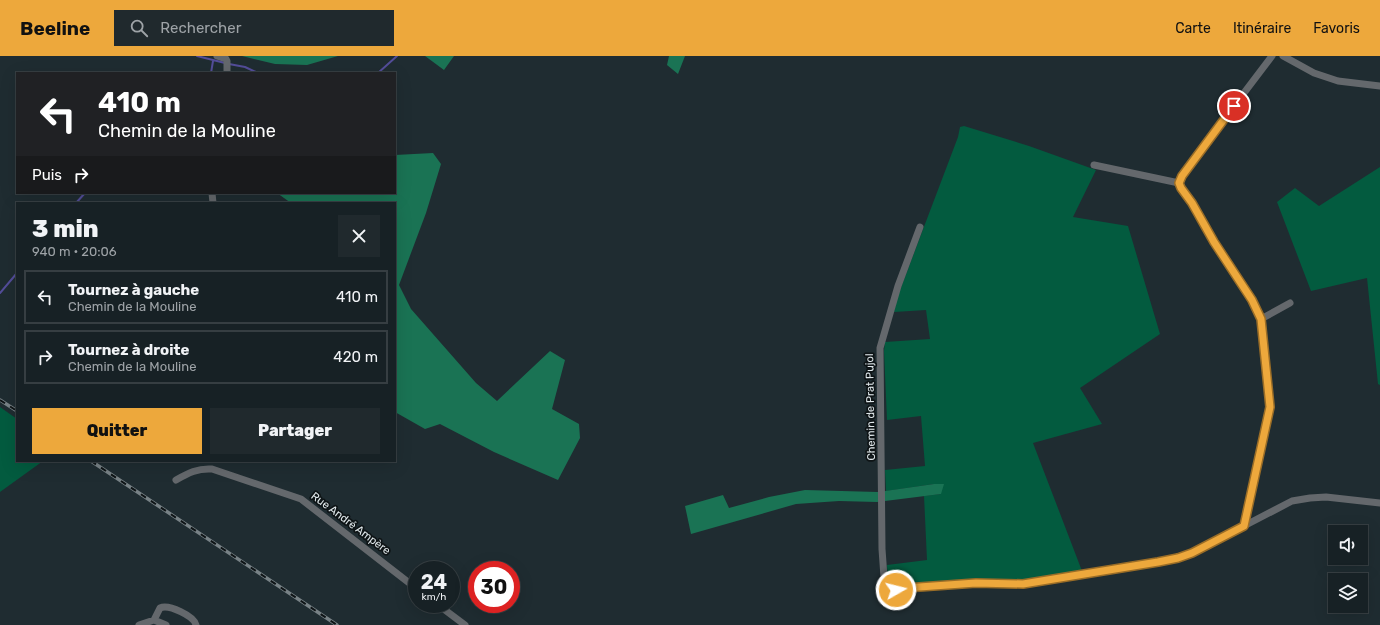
<!DOCTYPE html>
<html lang="fr">
<head>
<meta charset="utf-8">
<style>
  body { margin:0; font-family:Rubik,sans-serif; background:#20292d; color:#f1f3f6; height:100vh; display:flex; flex-direction:column; font-size:15px; white-space:nowrap }
  * { box-sizing:border-box; margin:0 }
  p { font-size:13px; color:#9ea3a7 }
  .icon { flex:none; width:22px; height:22px; fill:none; stroke:currentColor; stroke-width:2; stroke-linecap:round; stroke-linejoin:round }
  .map { position:relative; flex:1; overflow:hidden }
  .details { position:absolute; left:16px; top:146px; width:380px; height:260px; display:flex; flex-direction:column; background:#172125; border-radius:0px; box-shadow:0 4px 16px #0002,0 0 0 1px #363e42 }
  .details>* { flex:none }
  .top-card { position:absolute; left:16px; top:16px; width:380px; height:122px; border-radius:0px; box-shadow:0 4px 16px #0002,0 0 0 1px #363e42; background:#202124; color:#fff; overflow:hidden }
  .buttons { position:absolute; left:1328px; top:469px; display:grid; gap:8px }
  .buttons a { display:grid; place-items:center; width:40px; height:40px; border-radius:0px; background:#172125; box-shadow:0 4px 16px #0002,0 0 0 1px #363e42; font-size:20px }
  .speed { position:absolute; left:408px; top:505px; display:flex; gap:8px; font-size:20px; font-weight:700; text-align:center }
  .speed>* { display:grid; place-content:center; width:52px; height:52px; border-radius:50%; background:#172125; box-shadow:0 4px 16px #0002,0 0 0 1px #363e42; line-height:1 }
  .speed small { font-size:10px; font-weight:400 }
  .speed .limit { border:6px solid #d22; background:#fff; color:#111 }
  .pin { position:absolute; display:grid; place-items:center; width:34px; height:34px; color:#fff; margin:-17px; border:2px solid #fff; border-radius:50%; box-shadow:0 1px 4px #0007 }
  .me { position:absolute; width:44px; margin:-22px; rotate:82deg; stroke-linejoin:round; filter:drop-shadow(0 0 3px #0008) }
  .turn { display:flex; align-items:center; gap:14px; height:84px; padding:0 16px; font-size:18px }
  .turn .icon { width:52px; height:52px; stroke-width:2.5 }
  .turn b { display:block; font-size:28px; line-height:34px }
  .then { display:flex; align-items:center; height:38px; padding:0 16px; background:#0003; gap:8px; font-size:15px }
  .round { display:grid; place-items:center; flex:none; width:42px; height:42px; border-radius:0px; background:#20292d }
  .overview { display:flex; align-items:center; justify-content:space-between; height:68px; padding:0 16px }
  h1 { font-size:24px; font-weight:800; line-height:30px }
  .action { display:flex; gap:8px; margin-top:auto; padding:8px 16px }
  .action a { flex:1; height:46px; border-radius:0px; background:#eda83c; color:#111; font-size:16px; font-weight:800; line-height:46px; text-align:center }
  .action a+a { background:#20292d; color:#f1f3f6 }
  ul { padding:0; list-style:none }
  li { display:flex; align-items:center; gap:12px; height:54px; margin:0 8px 6px; padding:0 8px; border:2px solid #363e42; border-radius:0px }
  li div { flex:1 }
  li b { display:block; font-size:15px }
  li em { font-style:normal }
  header { display:flex; align-items:center; gap:24px; box-sizing:border-box; height:56px; padding:0 20px; background:#eda83c; color:#111 }
  header strong { font-size:19px }
  nav { display:flex; gap:22px; margin-inline-start:auto; font-size:14px }
  .search { width:280px; height:36px; background:#20292d; display:flex; align-items:center; gap:10px; box-sizing:border-box; padding:0 14px; border-radius:0px; color:#9ea3a7; font-size:15px }
  .map>svg:first-child { display:block }
  .green { fill:#035b3f }
  .forest { fill:#1a7354 }
  .lines { fill:none; stroke-linecap:round; stroke-linejoin:round }
  .stream { stroke:#534d99; stroke-width:2 }
  .minor { stroke:#64686c; stroke-width:7 }
  .rail-casing { stroke:#788286; stroke-width:3.5 }
  .rail { stroke:#0e1416; stroke-width:2; stroke-dasharray:6; stroke-linecap:butt }
  .route-casing { stroke:#9a6d27; stroke-width:10 }
  .route { stroke:#eda83c; stroke-width:7 }
  .labels { text-anchor:middle; stroke-width:3.5; stroke-linejoin:round; paint-order:stroke }
  .street-label { font-size:11px; fill:#e1e9ec; stroke:#0e1416 }
</style>
</head>
<body>
<header>
<strong>Beeline</strong>
<div class="search"><svg class="icon" aria-label="search" viewBox="0 0 24 24"><circle cx="10" cy="10" r="6"/><path d="M15 15l6 6"/></svg>Rechercher</div>
<nav><a>Carte</a><a>Itinéraire</a><a>Favoris</a></nav>
</header>
<div class="map">
<svg width="1380" height="569" viewBox="0 0 1380 569">
  <rect width="100%" height="100%" fill="#1f2c31"/>
  <path class="green" d="M 964,70 L 1029,90 L 1096,114 L 1073,161 L 1128,170 L 1160,278 L 1080,332 L 1102,368 L 1033,387 L 1082,515 L 1035,524 L 1012,525 L 989,523 L 891,529 L 888,523 L 887,509 L 927,504 L 924,440 L 941,438 L 934,428 L 886,435 L 885,414 L 925,410 L 921,360 L 887,364 L 884,295 L 885,286 L 930,283 L 926,254 L 894,256 L 897,242 L 958,81 L 960,71 Z
    M 1380,111 L 1380,329 L 1378,328 L 1367,222 L 1311,235 L 1277,146 L 1295,132 L 1319,150 Z
    M 0,351 L 17,363 L 17,405 L 43,405 L 0,436 Z"/>
  <path class="forest" d="M 242,0 L 338,0 L 307,9 L 275,8 Z
    M 425,0 L 454,0 L 444,14 Z
    M 669,0 L 685,0 L 678,18 L 667,9 Z
    M 433,97 L 441,108 L 426,157 L 399,229 L 411,253 L 476,327 L 497,345 L 550,295 L 565,304 L 552,353 L 579,368 L 580,382 L 558,424 L 494,396 L 440,368 L 425,373 L 395,356 L 395,147 L 291,147 L 277,137 L 395,137 L 395,99 Z
    M 934,428 L 944,428 L 941,438 L 877,446 L 839,445 L 796,448 L 691,478 L 685,450 L 723,439 L 729,452 L 769,441 L 805,434 L 878,436 Z"/>
  <g class="lines">
    <path class="stream" d="M 197,0 L 225,7
      M 229,8 L 245,11 L 258,17
      M 211,17 L 213,5
      M 378,17 L 397,0
      M 76,147 L 85,137
      M 0,237 L 17,217"/>
    <path class="minor" d="M 217,0 L 226,3 L 227,5 L 227,17
      M 1283,0 L 1314,17 L 1338,25 L 1380,30
      M 1094,109 L 1179,127
      M 212,137 L 213,147
      M 920,171 L 898,230 L 880,292 L 882,493 L 884,521 L 889,537 L 905,532 L 954,528 L 988,527 L 1023,528 L 1158,506 L 1178,502 L 1192,497 L 1292,445 L 1310,442 L 1326,441 L 1380,447
      M 1261,263 L 1290,247
      M 176,424 C 188,417 198,412 212,413 L 301,443 L 417,533
      M 1244,470 L 1270,351 L 1261,263 L 1252,244 L 1214,186 L 1192,147 L 1181,132 L 1179,127 L 1181,120 L 1272,0
      M 437,548 L 465,569
      M 154,564 L 160,552 C 169,548 194,560 196,569
      M 139,569 L 154,564 L 166,569"/>
    <defs>
      <path id="rail" d="M 0,344 L 17,355
        M 91,405 L 337,569"/>
    </defs>
    <use href="#rail" class="rail-casing"/>
    <use href="#rail" class="rail"/>
  </g>
  <g class="lines">
    <defs>
      <path id="route" d="M 896,534 L 905,532 L 976,527 L 1023,528 L 1158,506 L 1178,502 L 1192,497 L 1244,470 L 1270,351 L 1261,263 L 1252,244 L 1214,186 L 1192,147 L 1181,132 L 1179,127 L 1182,120 L 1234,50"/>
    </defs>
    <use href="#route" class="route-casing"/>
    <use href="#route" class="route"/>
  </g>
  <g class="labels">
    <g class="street-label">
      <text transform="translate(870 351) rotate(-91)" y="4">Chemin de Prat Pujol</text>
      <text transform="translate(351 467) rotate(37)" y="4">Rue André Ampère</text>
    </g>
  </g>
</svg>
<div class="buttons">
<a><svg class="icon" aria-label="sound" viewBox="0 0 24 24"><path d="M4 9h4l5-4v14l-5-4H4zM17 9q2 3 0 6"/></svg></a>
<a><svg class="icon" aria-label="layers" viewBox="0 0 24 24"><path d="M12 4l9 5-9 5-9-5zM3 14l9 5 9-5"/></svg></a>
</div>
<div class="speed"><div>24<small>km/h</small></div><div class="limit">30</div></div>
<div class="pin" style="left:1234px;top:50px;background:#d93025"><svg class="icon" aria-label="arrive" viewBox="0 0 24 24"><path d="M6 21V4h12l-3 4 3 4H6"/></svg></div>
<svg class="me" style="left:896px;top:534px" viewBox="-20 -20 40 40"><circle r="17" fill="#eda83c" stroke="#fff" stroke-width="3"/><path d="M0-11L8 9 0 5-8 9z" fill="#fff"/></svg>
<div class="top-card">
<div class="turn"><svg class="icon" aria-label="left" viewBox="0 0 24 24"><path d="M17 20v-9H6M10 6l-5 5 5 5"/></svg><div><b>410 m</b>Chemin de la Mouline</div></div>
<div class="then">Puis<svg class="icon" aria-label="right" viewBox="0 0 24 24"><path d="M7 20v-9h11M14 6l5 5-5 5"/></svg></div>
</div>
<section class="details">
<div class="overview"><div><h1>3 min</h1><p>940 m · 20:06</p></div><a class="round"><svg class="icon" aria-label="close" viewBox="0 0 24 24"><path d="M6 6l12 12M18 6L6 18"/></svg></a></div>
<ul>
<li><svg class="icon" aria-label="left" viewBox="0 0 24 24"><path d="M17 20v-9H6M10 6l-5 5 5 5"/></svg><div><b>Tournez à gauche</b><p>Chemin de la Mouline</p></div><em>410 m</em></li>
<li><svg class="icon" aria-label="right" viewBox="0 0 24 24"><path d="M7 20v-9h11M14 6l5 5-5 5"/></svg><div><b>Tournez à droite</b><p>Chemin de la Mouline</p></div><em>420 m</em></li>
</ul>
<div class="action"><a>Quitter</a><a>Partager</a></div>
</section>
</div>
</body>
</html>
